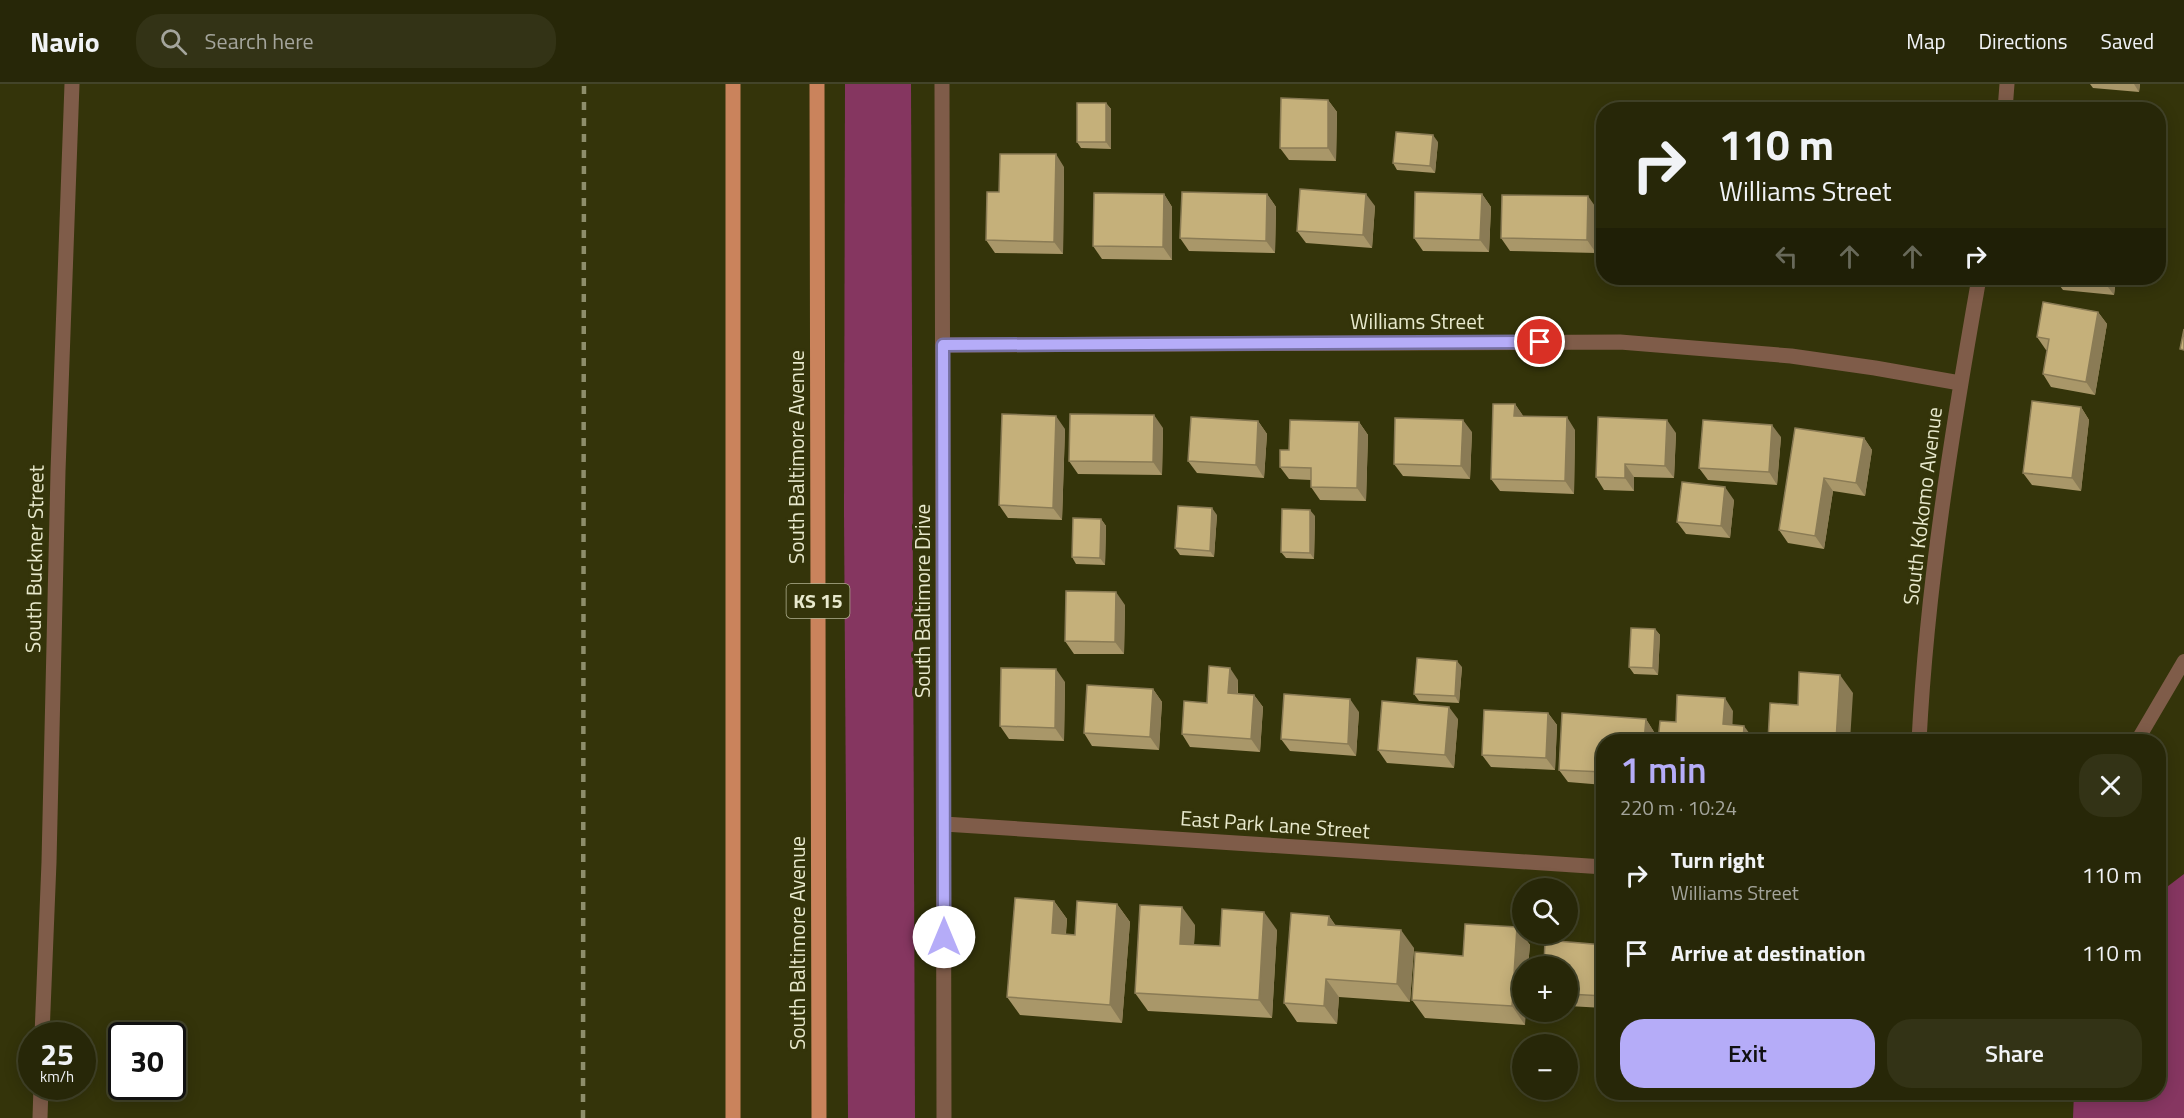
<!DOCTYPE html>
<html lang="en">
<head>
<meta charset="utf-8">
<style>
  body { margin:0; font-family:"Titillium Web",sans-serif; background:#333316; color:#f1f3f6; height:100vh; display:flex; flex-direction:column; font-size:22px; white-space:nowrap }
  * { box-sizing:border-box; margin:0 }
  p { font-size:20px; color:#a4a59c }
  .icon { flex:none; width:33px; height:33px; fill:none; stroke:currentColor; stroke-width:2; stroke-linecap:round; stroke-linejoin:round }
  .map { position:relative; flex:1; overflow:hidden }
  .panel { position:absolute; left:1596px; top:650px; width:570px; height:366px; display:flex; flex-direction:column; background:#272708; border-radius:24px; box-shadow:0 3px 15px #0003,0 0 0 2px #434429 }
  .panel>* { flex:none }
  .top-card { position:absolute; left:1596px; top:18px; width:570px; height:183px; border-radius:24px; box-shadow:0 3px 15px #0003,0 0 0 2px #434429; background:#272708; color:#f1f3f6; overflow:hidden }
  .controls { position:absolute; left:1512px; top:794px; display:grid; gap:12px }
  .controls a { display:grid; place-items:center; width:66px; height:66px; border-radius:50%; background:#272708; box-shadow:0 3px 15px #0003,0 0 0 2px #434429; font-size:30px }
  .speed { position:absolute; left:18px; top:938px; display:flex; gap:12px; font-size:30px; font-weight:700; text-align:center }
  .speed>* { display:grid; place-content:center; width:78px; height:78px; border-radius:50%; background:#272708; box-shadow:0 3px 15px #0003,0 0 0 2px #434429; line-height:1 }
  .speed small { font-size:15px; font-weight:400 }
  .speed .limit { border:3px solid #111; border-radius:9px; background:#fff; color:#111 }
  .pin { position:absolute; display:grid; place-items:center; width:51px; height:51px; color:#fff; margin:-26px; border:3px solid #fff; border-radius:50%; box-shadow:0 2px 6px #0007 }
  .me { position:absolute; width:66px; margin:-33px; rotate:0deg; stroke-linejoin:round; filter:drop-shadow(0 0 4px #0008) }
  .turn { display:flex; align-items:center; gap:21px; height:126px; padding:0 24px; font-size:27px }
  .turn .icon { width:78px; height:78px; stroke-width:2.5 }
  .turn b { display:block; font-size:42px; line-height:51px }
  .lanes { display:flex; align-items:center; height:57px; padding:0 24px; background:#0003; justify-content:center; gap:30px; direction:ltr }
  .lanes .off { opacity:.35 }
  .round { display:grid; place-items:center; flex:none; width:63px; height:63px; border-radius:24px; background:#333316 }
  .overview { display:flex; align-items:center; justify-content:space-between; height:102px; padding:0 24px }
  h1 { font-size:36px; font-weight:600; line-height:45px; color:#b5acf8 }
  .primary-button { display:flex; gap:12px; margin-top:auto; padding:12px 24px }
  .primary-button a { flex:1; height:69px; border-radius:24px; background:#b5acf8; color:#111; font-size:24px; font-weight:600; line-height:69px; text-align:center }
  .primary-button a+a { background:#333316; color:#f1f3f6 }
  ul { padding:0; list-style:none }
  li { display:flex; align-items:center; gap:18px; height:78px; padding:0 24px }
  li div { flex:1 }
  li b { display:block; font-size:22px }
  li em { font-style:normal }
  header { display:flex; align-items:center; gap:36px; box-sizing:border-box; height:84px; padding:0 30px; background:#272708; border-bottom:2px solid #434429 }
  header strong { font-size:28px }
  nav { display:flex; gap:33px; margin-inline-start:auto; font-size:21px }
  .search { width:420px; height:54px; background:#333316; display:flex; align-items:center; gap:15px; box-sizing:border-box; padding:0 21px; border-radius:24px; color:#a4a59c; font-size:22px }
  .map>svg:first-child { display:block }
  .green { fill:#853660 }
  .forest { fill:#863661 }
  .lines { fill:none; stroke-linecap:round; stroke-linejoin:round }
  .service { stroke:#7f5c49; stroke-width:14 }
  .minor { stroke:#7f5c49; stroke-width:15 }
  .primary { stroke:#ca835c; stroke-width:15 }
  .rail { stroke:#8e8e6b; stroke-width:4.5; stroke-dasharray:8 8; stroke-linecap:butt }
  .wall { fill:#a99769 }
  .shaded-wall { fill:#8a7b55 }
  .building { fill:#c5b07a; stroke:#8a7b55; stroke-width:1.5 }
  .route-casing { stroke:#7670a1; stroke-width:15 }
  .route { stroke:#b5acf8; stroke-width:10 }
  .labels { text-anchor:middle; stroke-width:6; stroke-linejoin:round; paint-order:stroke }
  .shield { fill:#34340a; stroke:#b2b392; stroke-width:1.5 }
  .shield-label { font-size:20px; font-weight:bold; fill:#e8e9cd }
  .street-label { font-size:21px; fill:#e8e9cd; stroke:#34340a }
</style>
</head>
<body>
<header>
<strong>Navio</strong>
<div class="search"><svg class="icon" aria-label="search" viewBox="0 0 24 24"><circle cx="10" cy="10" r="6"/><path d="M15 15l6 6"/></svg>Search here</div>
<nav><a>Map</a><a>Directions</a><a>Saved</a></nav>
</header>
<div class="map">
<svg width="2184" height="1034" viewBox="0 0 2184 1034">
  <rect width="100%" height="100%" fill="#34340a"/>
  <path class="green" d="M 845,0 L 911,0 L 915,1034 L 848,1034 L 844,429 Z"/>
  <path class="forest" d="M 2184,790 L 2184,1034 L 2073,1034 L 2074,1008 L 2158,1008 L 2159,809 Z"/>
  <g class="lines">
    <path class="service" d="M 2137,657 L 2184,577"/>
    <path class="minor" d="M 942,0 L 944,1034
      M 2005,26 L 2007,0
      M 943,261 L 1620,258 L 1791,272 L 1875,284 L 1960,299
      M 1919,657 C 1927,501 1952,347 1979,194
      M 944,740 L 1604,783
      M 42,951 L 49,778 L 58,387 L 72,0
      M 40,1034 L 41,1002"/>
    <path class="primary" d="M 817,0 L 819,1034
      M 733,1034 L 733,0"/>
    <path class="rail" d="M 583,1034 L 584,0"/>
  </g>
  <path class="wall" d="M 2090,0 L 2140,0 L 2139,8 L 2093,4 Z
    M 1328,16 L 1337,28 L 1336,77 L 1289,76 L 1280,64 Z
    M 1106,19 L 1111,25 L 1111,65 L 1081,64 L 1077,58 Z
    M 1438,58 L 1435,89 L 1397,86 L 1393,79 Z
    M 1064,83 L 1063,170 L 995,169 L 986,156 L 999,108 Z
    M 1164,110 L 1172,123 L 1172,176 L 1102,175 L 1093,162 Z
    M 1267,110 L 1276,123 L 1275,169 L 1189,167 L 1180,154 Z
    M 1482,110 L 1491,123 L 1489,168 L 1423,167 L 1414,154 Z
    M 1375,122 L 1372,164 L 1306,159 L 1297,147 Z
    M 1597,125 L 1596,169 L 1510,167 L 1501,154 Z
    M 1813,194 L 1857,194 L 1857,201 L 1815,196 Z
    M 2054,194 L 2116,194 L 2114,211 L 2063,206 Z
    M 2098,228 L 2107,240 L 2095,311 L 2051,303 L 2043,290 L 2047,266 L 2046,266 L 2037,253 Z
    M 1515,320 L 1523,332 L 1575,346 L 1574,410 L 1500,407 L 1491,395 Z
    M 2081,323 L 2089,336 L 2081,407 L 2032,401 L 2023,389 Z
    M 1258,337 L 1267,350 L 1264,394 L 1197,389 L 1188,377 Z
    M 1359,338 L 1368,351 L 1366,417 L 1320,416 L 1311,403 L 1311,396 L 1289,395 L 1280,383 L 1289,366 Z
    M 1163,344 L 1162,391 L 1078,390 L 1069,377 Z
    M 1795,344 L 1864,354 L 1872,366 L 1865,412 L 1833,407 L 1824,465 L 1788,459 L 1779,446 Z
    M 1065,345 L 1062,436 L 1008,434 L 999,421 Z
    M 1472,348 L 1470,395 L 1403,392 L 1394,380 Z
    M 1676,349 L 1674,394 L 1634,393 L 1634,407 L 1604,406 L 1596,393 Z
    M 1781,353 L 1777,401 L 1708,396 L 1699,384 Z
    M 1734,416 L 1730,454 L 1686,450 L 1677,438 Z
    M 1217,431 L 1214,473 L 1180,471 L 1175,464 Z
    M 1315,432 L 1314,475 L 1286,474 L 1281,468 Z
    M 1101,435 L 1106,442 L 1105,481 L 1076,480 L 1072,473 Z
    M 1125,521 L 1124,570 L 1074,570 L 1065,557 Z
    M 1655,545 L 1660,551 L 1658,591 L 1634,590 L 1629,583 Z
    M 1462,583 L 1459,619 L 1419,617 L 1414,610 Z
    M 1238,596 L 1238,610 L 1254,611 L 1263,623 L 1260,668 L 1190,663 L 1182,650 L 1207,619 Z
    M 1065,598 L 1064,657 L 1009,655 L 1000,642 Z
    M 1153,605 L 1162,618 L 1159,666 L 1092,662 L 1084,649 Z
    M 1359,628 L 1356,672 L 1290,667 L 1281,655 Z
    M 1548,629 L 1557,641 L 1555,686 L 1491,683 L 1482,671 Z
    M 1562,629 L 1646,635 L 1654,648 L 1654,657 L 1604,657 L 1604,701 L 1568,698 L 1559,686 Z
    M 1458,635 L 1454,684 L 1387,679 L 1378,666 Z
    M 1054,817 L 1067,835 L 1066,850 L 1075,851 L 1117,820 L 1130,838 L 1122,939 L 1020,931 L 1007,913 Z
    M 1329,832 L 1336,842 L 1414,864 L 1410,918 L 1339,913 L 1337,940 L 1297,938 L 1284,919 Z
    M 1195,841 L 1194,861 L 1220,862 L 1277,846 L 1272,934 L 1148,927 L 1135,909 Z
    M 1517,843 L 1530,861 L 1528,882 L 1522,882 L 1525,941 L 1425,934 L 1412,916 L 1463,872 Z
    M 1604,861 L 1604,924 L 1568,922 L 1568,882 Z"/>
  <path class="shaded-wall" d="M 2134,0 L 2140,0 L 2139,8 Z
    M 1328,16 L 1337,28 L 1336,77 L 1328,64 Z
    M 1106,19 L 1111,25 L 1111,65 L 1106,58 Z
    M 1433,51 L 1438,58 L 1435,89 L 1430,82 Z
    M 1056,70 L 1064,83 L 1063,170 L 1054,158 Z
    M 1164,110 L 1172,123 L 1172,176 L 1163,163 Z
    M 1267,110 L 1276,123 L 1275,169 L 1266,157 Z
    M 1366,110 L 1375,122 L 1372,164 L 1363,151 Z
    M 1482,110 L 1491,123 L 1489,168 L 1480,156 Z
    M 1588,112 L 1597,125 L 1596,169 L 1587,156 Z
    M 1852,194 L 1857,194 L 1857,201 Z
    M 2105,194 L 2116,194 L 2114,211 L 2105,199 Z
    M 2098,228 L 2107,240 L 2095,311 L 2086,298 Z
    M 1515,320 L 1524,333 L 1514,332 Z
    M 2081,323 L 2089,336 L 2081,407 L 2072,394 Z
    M 1154,331 L 1163,344 L 1162,391 L 1153,378 Z
    M 1056,332 L 1065,345 L 1062,436 L 1053,424 Z
    M 1567,333 L 1575,346 L 1574,410 L 1565,397 Z
    M 1463,336 L 1472,348 L 1470,395 L 1461,382 Z
    M 1667,336 L 1676,349 L 1674,394 L 1665,382 Z
    M 1258,337 L 1267,350 L 1264,394 L 1256,381 Z
    M 1359,338 L 1368,351 L 1366,417 L 1357,404 Z
    M 1772,341 L 1781,353 L 1777,401 L 1769,388 Z
    M 1864,354 L 1872,366 L 1865,412 L 1856,399 Z
    M 1625,380 L 1634,393 L 1634,407 L 1625,394 Z
    M 1824,394 L 1833,407 L 1824,465 L 1815,452 Z
    M 1725,403 L 1734,416 L 1730,454 L 1721,442 Z
    M 1212,424 L 1217,431 L 1214,473 L 1210,467 Z
    M 1310,426 L 1315,432 L 1314,475 L 1310,469 Z
    M 1101,435 L 1106,442 L 1105,481 L 1100,474 Z
    M 1116,508 L 1125,521 L 1124,570 L 1115,558 Z
    M 1655,545 L 1660,551 L 1658,591 L 1653,584 Z
    M 1457,577 L 1462,583 L 1459,619 L 1455,612 Z
    M 1230,584 L 1238,596 L 1237,621 L 1228,609 Z
    M 1056,585 L 1065,598 L 1064,657 L 1055,644 Z
    M 1840,591 L 1853,609 L 1850,657 L 1836,657 Z
    M 1153,605 L 1162,618 L 1159,666 L 1150,653 Z
    M 1254,611 L 1263,623 L 1260,668 L 1251,655 Z
    M 1725,614 L 1733,627 L 1732,653 L 1723,640 Z
    M 1350,615 L 1359,628 L 1356,672 L 1348,660 Z
    M 1449,623 L 1458,635 L 1454,684 L 1445,671 Z
    M 1548,629 L 1557,641 L 1555,686 L 1546,674 Z
    M 1646,635 L 1654,648 L 1654,657 L 1644,657 Z
    M 1744,642 L 1753,654 L 1753,657 L 1743,657 Z
    M 1054,817 L 1067,835 L 1064,867 L 1052,849 Z
    M 1117,820 L 1130,838 L 1122,939 L 1110,921 Z
    M 1182,823 L 1195,841 L 1193,878 L 1180,860 Z
    M 1264,828 L 1277,846 L 1272,934 L 1259,916 Z
    M 1329,832 L 1341,850 L 1328,841 Z
    M 1517,843 L 1530,861 L 1528,882 L 1522,882 L 1522,927 L 1526,927 L 1525,941 L 1512,922 Z
    M 1401,846 L 1414,864 L 1410,918 L 1397,900 Z
    M 1326,895 L 1339,913 L 1337,940 L 1324,922 Z"/>
  <path class="building" d="M 1281,14 L 1328,16 L 1328,64 L 1280,64 Z
    M 1077,19 L 1106,19 L 1106,58 L 1077,58 Z
    M 2077,24 L 2105,26 L 2077,26 Z
    M 1396,48 L 1433,51 L 1430,82 L 1393,79 Z
    M 1000,70 L 1056,70 L 1054,158 L 986,156 L 987,108 L 999,108 Z
    M 1300,105 L 1366,110 L 1363,151 L 1297,147 Z
    M 1182,108 L 1267,110 L 1266,157 L 1180,154 Z
    M 1415,108 L 1482,110 L 1480,156 L 1414,154 Z
    M 1094,109 L 1164,110 L 1163,163 L 1093,162 Z
    M 1502,111 L 1588,112 L 1587,156 L 1501,154 Z
    M 2058,194 L 2105,194 L 2105,199 Z
    M 2043,218 L 2098,228 L 2086,298 L 2043,290 L 2049,255 L 2037,253 Z
    M 2184,245 L 2184,266 L 2180,265 Z
    M 2032,317 L 2081,323 L 2072,394 L 2023,389 Z
    M 1493,320 L 1515,320 L 1514,332 L 1567,333 L 1565,397 L 1491,395 Z
    M 1002,330 L 1056,332 L 1053,424 L 999,421 Z
    M 1070,330 L 1154,331 L 1153,378 L 1069,377 Z
    M 1191,333 L 1258,337 L 1256,381 L 1188,377 Z
    M 1598,333 L 1667,336 L 1665,382 L 1625,380 L 1625,394 L 1596,393 Z
    M 1395,334 L 1463,336 L 1461,382 L 1394,380 Z
    M 1290,336 L 1359,338 L 1357,404 L 1311,403 L 1311,384 L 1280,383 L 1280,366 L 1289,366 Z
    M 1703,336 L 1772,341 L 1769,388 L 1699,384 Z
    M 1795,344 L 1864,354 L 1856,399 L 1824,394 L 1815,452 L 1779,446 Z
    M 1682,398 L 1725,403 L 1721,442 L 1677,438 Z
    M 1178,422 L 1212,424 L 1210,467 L 1175,464 Z
    M 1282,425 L 1310,426 L 1310,469 L 1281,468 Z
    M 1073,434 L 1101,435 L 1100,474 L 1072,473 Z
    M 1066,507 L 1116,508 L 1115,558 L 1065,557 Z
    M 1631,544 L 1655,545 L 1653,584 L 1629,583 Z
    M 1417,574 L 1457,577 L 1455,612 L 1414,610 Z
    M 1209,582 L 1230,584 L 1228,609 L 1254,611 L 1251,655 L 1182,650 L 1184,617 L 1207,619 Z
    M 1001,584 L 1056,585 L 1055,644 L 1000,642 Z
    M 1799,588 L 1840,591 L 1836,657 L 1768,657 L 1770,619 L 1798,621 Z
    M 1087,601 L 1153,605 L 1150,653 L 1084,649 Z
    M 1284,610 L 1350,615 L 1348,660 L 1281,655 Z
    M 1677,611 L 1725,614 L 1723,640 L 1744,642 L 1743,657 L 1658,657 L 1660,637 L 1676,638 Z
    M 1382,617 L 1449,623 L 1445,671 L 1378,666 Z
    M 1484,626 L 1548,629 L 1546,674 L 1482,671 Z
    M 1562,629 L 1646,635 L 1644,657 L 1604,657 L 1604,688 L 1559,686 Z
    M 1015,814 L 1054,817 L 1052,849 L 1075,851 L 1077,817 L 1117,820 L 1110,921 L 1007,913 Z
    M 1140,821 L 1182,823 L 1180,860 L 1220,862 L 1222,825 L 1264,828 L 1259,916 L 1135,909 Z
    M 1291,829 L 1329,832 L 1328,841 L 1401,846 L 1397,900 L 1326,895 L 1324,922 L 1284,919 Z
    M 1465,840 L 1517,843 L 1512,922 L 1412,916 L 1415,868 L 1463,872 Z
    M 1545,856 L 1604,861 L 1604,912 L 1568,910 L 1568,882 L 1544,882 Z"/>
  <g class="lines">
    <defs>
      <path id="route" d="M 944,853 L 943,261 L 1540,258"/>
    </defs>
    <use href="#route" class="route-casing"/>
    <use href="#route" class="route"/>
  </g>
  <g class="labels">
    <rect class="shield" x="786.5" y="500" width="63" height="34" rx="4.5"/>
    <g class="shield-label">
      <text x="818" y="524">KS 15</text>
    </g>
    <g class="street-label">
      <text x="1417" y="245">Williams Street</text>
      <text transform="translate(797 373) rotate(-90)" y="7">South Baltimore Avenue</text>
      <text transform="translate(1923 422) rotate(-83)" y="7">South Kokomo Avenue</text>
      <text transform="translate(35 475) rotate(-89)" y="7">South Buckner Street</text>
      <text transform="translate(923 517) rotate(-90)" y="7">South Baltimore Drive</text>
      <text transform="translate(1275 741) rotate(4)" y="7">East Park Lane Street</text>
      <text transform="translate(798 859) rotate(-90)" y="7">South Baltimore Avenue</text>
    </g>
  </g>
</svg>
<div class="controls">
<a><svg class="icon" aria-label="search" viewBox="0 0 24 24"><circle cx="10" cy="10" r="6"/><path d="M15 15l6 6"/></svg></a>
<a>+</a>
<a>−</a>
</div>
<div class="speed"><div>25<small>km/h</small></div><div class="limit">30</div></div>
<div class="pin" style="left:1540px;top:258px;background:#d93025"><svg class="icon" aria-label="arrive" viewBox="0 0 24 24"><path d="M6 21V4h12l-3 4 3 4H6"/></svg></div>
<svg class="me" style="left:944px;top:853px" viewBox="-20 -20 40 40"><circle r="19" fill="#fff"/><path d="M0-13L10 11 0 6-10 11z" fill="#b5acf8"/></svg>
<div class="top-card">
<div class="turn"><svg class="icon" aria-label="right" viewBox="0 0 24 24"><path d="M7 20v-9h11M14 6l5 5-5 5"/></svg><div><b>110 m</b>Williams Street</div></div>
<div class="lanes"><svg class="icon off" aria-label="left" viewBox="0 0 24 24"><path d="M17 20v-9H6M10 6l-5 5 5 5"/></svg><svg class="icon off" aria-label="ahead" viewBox="0 0 24 24"><path d="M12 20V5M6 11l6-6 6 6"/></svg><svg class="icon off" aria-label="ahead" viewBox="0 0 24 24"><path d="M12 20V5M6 11l6-6 6 6"/></svg><svg class="icon" aria-label="right" viewBox="0 0 24 24"><path d="M7 20v-9h11M14 6l5 5-5 5"/></svg></div>
</div>
<section class="panel">
<div class="overview"><div><h1>1 min</h1><p>220 m · 10:24</p></div><a class="round"><svg class="icon" aria-label="close" viewBox="0 0 24 24"><path d="M6 6l12 12M18 6L6 18"/></svg></a></div>
<ul>
<li><svg class="icon" aria-label="right" viewBox="0 0 24 24"><path d="M7 20v-9h11M14 6l5 5-5 5"/></svg><div><b>Turn right</b><p>Williams Street</p></div><em>110 m</em></li>
<li><svg class="icon" aria-label="arrive" viewBox="0 0 24 24"><path d="M6 21V4h12l-3 4 3 4H6"/></svg><div><b>Arrive at destination</b></div><em>110 m</em></li>
</ul>
<div class="primary-button"><a>Exit</a><a>Share</a></div>
</section>
</div>
</body>
</html>
